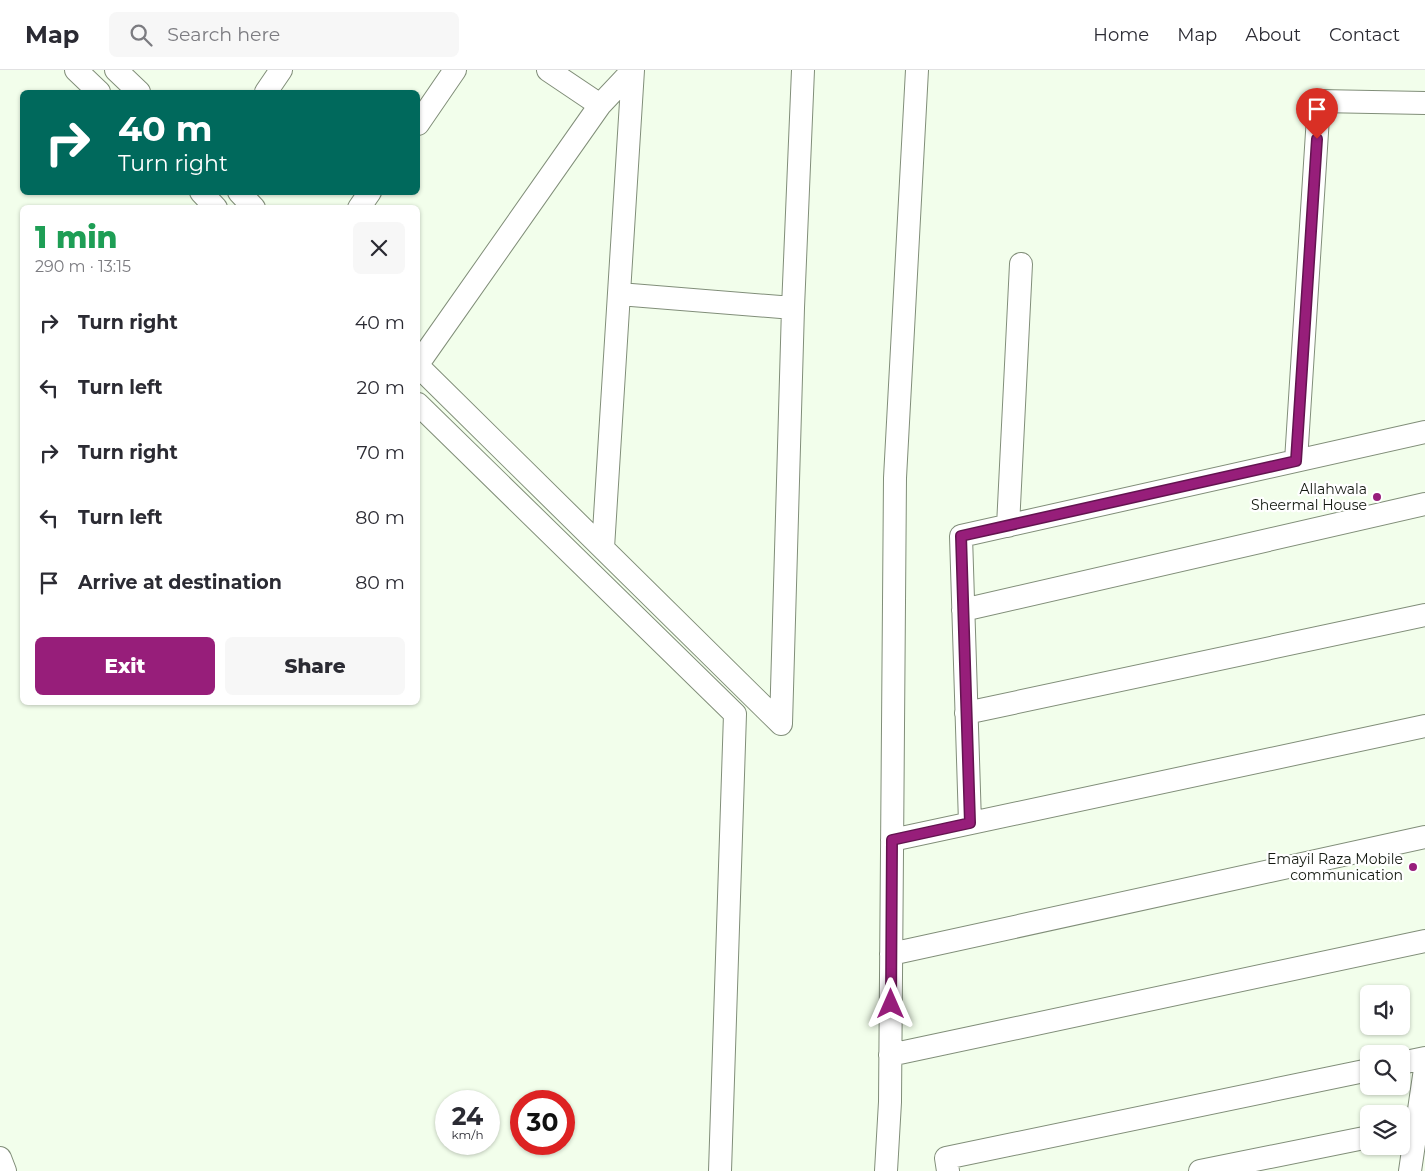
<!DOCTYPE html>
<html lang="en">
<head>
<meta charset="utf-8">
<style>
  body { margin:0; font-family:Montserrat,sans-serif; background:#f7f7f7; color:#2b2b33; height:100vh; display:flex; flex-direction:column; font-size:19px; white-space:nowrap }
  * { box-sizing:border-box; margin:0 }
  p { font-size:16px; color:#7c7c81 }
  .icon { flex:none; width:28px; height:28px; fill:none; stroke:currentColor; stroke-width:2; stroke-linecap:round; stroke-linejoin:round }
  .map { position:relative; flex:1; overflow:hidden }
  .details { position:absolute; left:20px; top:135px; width:400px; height:500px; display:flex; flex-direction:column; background:#fff; border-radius:8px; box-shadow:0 1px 4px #0004 }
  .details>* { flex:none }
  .guide { position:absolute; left:20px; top:20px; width:400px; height:105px; border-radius:8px; box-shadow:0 1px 4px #0004; background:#00695c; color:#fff; overflow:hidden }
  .fabs { position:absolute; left:1360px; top:915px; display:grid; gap:10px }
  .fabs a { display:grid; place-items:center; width:50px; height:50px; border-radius:8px; background:#fff; box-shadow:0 1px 4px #0004; font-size:25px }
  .speed { position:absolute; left:435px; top:1020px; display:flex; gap:10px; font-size:25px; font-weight:700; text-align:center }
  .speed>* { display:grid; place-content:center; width:65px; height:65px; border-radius:50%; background:#fff; box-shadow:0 1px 4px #0004; line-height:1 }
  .speed small { font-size:12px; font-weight:400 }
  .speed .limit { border:8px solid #d22; background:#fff; color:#111 }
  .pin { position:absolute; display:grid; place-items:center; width:42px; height:42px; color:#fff; margin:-51px -21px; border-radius:50% 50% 50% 0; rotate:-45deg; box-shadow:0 0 5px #0007 }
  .pin .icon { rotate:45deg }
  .me { position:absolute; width:55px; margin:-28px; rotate:0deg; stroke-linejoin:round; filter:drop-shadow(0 0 4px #0008) }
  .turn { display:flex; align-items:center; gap:18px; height:105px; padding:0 15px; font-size:22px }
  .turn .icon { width:65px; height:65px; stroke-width:2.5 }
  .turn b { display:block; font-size:35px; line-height:42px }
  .round { display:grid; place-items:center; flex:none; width:52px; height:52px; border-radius:8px; background:#f7f7f7 }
  .summary { display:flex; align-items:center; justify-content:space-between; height:85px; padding:0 15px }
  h1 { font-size:30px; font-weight:800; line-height:38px; color:#1e9e55 }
  .primary-button { display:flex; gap:10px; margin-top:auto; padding:10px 15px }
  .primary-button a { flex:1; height:58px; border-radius:8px; background:#971e7a; color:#fff; font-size:20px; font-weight:800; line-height:58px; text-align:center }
  .primary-button a+a { background:#f7f7f7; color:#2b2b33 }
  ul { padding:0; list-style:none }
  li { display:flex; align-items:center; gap:15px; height:65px; padding:0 15px }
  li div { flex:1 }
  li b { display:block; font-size:19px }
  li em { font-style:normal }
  header { display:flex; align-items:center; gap:30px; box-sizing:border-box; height:70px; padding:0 25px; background:#fff; border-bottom:1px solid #e1e1e2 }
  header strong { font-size:24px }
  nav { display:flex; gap:28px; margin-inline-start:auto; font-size:18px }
  .search { width:350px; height:45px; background:#f7f7f7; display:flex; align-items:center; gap:12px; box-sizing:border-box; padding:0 18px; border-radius:8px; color:#7c7c81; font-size:19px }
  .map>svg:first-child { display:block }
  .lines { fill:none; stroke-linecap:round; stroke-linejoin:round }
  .minor-casing { stroke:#818e79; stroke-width:24 }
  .minor { stroke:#fff; stroke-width:22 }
  .route-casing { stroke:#62144f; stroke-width:12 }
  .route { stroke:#971e7a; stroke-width:9 }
  .poi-dot { fill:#971e7a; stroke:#fff; stroke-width:2 }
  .labels { text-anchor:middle; stroke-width:4.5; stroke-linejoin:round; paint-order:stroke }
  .poi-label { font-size:14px; fill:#141911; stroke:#fff; text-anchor:end }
</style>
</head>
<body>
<header>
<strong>Map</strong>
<div class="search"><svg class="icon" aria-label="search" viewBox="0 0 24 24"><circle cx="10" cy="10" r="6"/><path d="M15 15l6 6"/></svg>Search here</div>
<nav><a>Home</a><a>Map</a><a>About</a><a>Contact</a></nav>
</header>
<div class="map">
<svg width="1425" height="1101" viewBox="0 0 1425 1101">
  <rect width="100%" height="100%" fill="#f2feeb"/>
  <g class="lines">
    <defs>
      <path id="minor" d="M 76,0 L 99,22
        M 116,0 L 139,22
        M 548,0 L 600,35
        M 266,22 L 281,0
        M 418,54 L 455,0
        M 201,122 L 216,138
        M 239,122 L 254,138
        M 359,138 L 370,122
        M 619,224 L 793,238
        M 418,294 L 600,35 L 633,0
        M 418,296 L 781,654 L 793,238 L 803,0
        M 418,334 L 735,644 L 720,1101
        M 1296,391 L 1319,31 L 1425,33
        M 1008,456 L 1021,194
        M 603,478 L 633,0
        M 963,540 L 1425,434
        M 966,643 L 1425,545
        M 970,753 L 961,466 L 1425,362
        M 892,770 L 1425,656
        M 891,884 L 1425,767
        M 890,985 L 1425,871
        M 1401,993 L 1425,988
        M 0,1088 L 5,1101
        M 886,1101 L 890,1032 L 895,408 L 917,0
        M 948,1101 L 946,1088 L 1369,1000
        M 1200,1101 L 1369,1067
        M 1410,1101 L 1425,999"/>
    </defs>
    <use href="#minor" class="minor-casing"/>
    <use href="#minor" class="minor"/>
  </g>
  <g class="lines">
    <defs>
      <path id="route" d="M 891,934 L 892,770 L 970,753 L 961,466 L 1296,391 L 1317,69"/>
    </defs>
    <use href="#route" class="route-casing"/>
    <use href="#route" class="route"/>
  </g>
  <g class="poi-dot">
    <circle cx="1377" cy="427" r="5"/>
    <circle cx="1413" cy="797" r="5"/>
  </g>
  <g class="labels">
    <g class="poi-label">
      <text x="1367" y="424">Allahwala<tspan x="1367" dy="16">Sheermal House</tspan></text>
      <text x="1403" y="794">Emayil Raza Mobile<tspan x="1403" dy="16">communication</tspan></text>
    </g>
  </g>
</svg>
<div class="fabs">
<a><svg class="icon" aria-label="sound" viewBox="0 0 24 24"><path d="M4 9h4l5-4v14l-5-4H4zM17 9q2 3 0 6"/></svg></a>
<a><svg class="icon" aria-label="search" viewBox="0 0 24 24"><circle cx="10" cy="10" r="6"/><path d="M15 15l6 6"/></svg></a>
<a><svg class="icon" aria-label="layers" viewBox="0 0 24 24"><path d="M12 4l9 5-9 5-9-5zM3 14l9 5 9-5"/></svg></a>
</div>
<div class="speed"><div>24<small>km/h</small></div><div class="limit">30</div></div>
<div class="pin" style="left:1317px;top:69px;background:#d93025"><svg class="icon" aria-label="arrive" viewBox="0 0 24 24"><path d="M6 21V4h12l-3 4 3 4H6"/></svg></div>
<svg class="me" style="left:891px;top:934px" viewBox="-20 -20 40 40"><path d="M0-17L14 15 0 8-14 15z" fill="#971e7a" stroke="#fff" stroke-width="4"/></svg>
<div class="guide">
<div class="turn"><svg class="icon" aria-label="right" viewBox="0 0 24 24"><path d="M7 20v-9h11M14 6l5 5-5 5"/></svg><div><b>40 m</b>Turn right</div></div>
</div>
<section class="details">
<div class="summary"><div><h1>1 min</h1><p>290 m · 13:15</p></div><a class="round"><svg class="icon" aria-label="close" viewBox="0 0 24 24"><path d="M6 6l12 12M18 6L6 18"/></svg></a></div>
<ul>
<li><svg class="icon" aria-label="right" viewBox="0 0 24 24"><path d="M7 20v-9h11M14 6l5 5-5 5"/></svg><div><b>Turn right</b></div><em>40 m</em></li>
<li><svg class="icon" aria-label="left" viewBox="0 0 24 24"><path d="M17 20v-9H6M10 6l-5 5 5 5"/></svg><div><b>Turn left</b></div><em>20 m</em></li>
<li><svg class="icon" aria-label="right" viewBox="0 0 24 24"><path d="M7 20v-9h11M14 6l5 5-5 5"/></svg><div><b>Turn right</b></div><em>70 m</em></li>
<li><svg class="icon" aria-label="left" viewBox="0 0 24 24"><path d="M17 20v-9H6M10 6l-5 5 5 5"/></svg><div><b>Turn left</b></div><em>80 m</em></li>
<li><svg class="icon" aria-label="arrive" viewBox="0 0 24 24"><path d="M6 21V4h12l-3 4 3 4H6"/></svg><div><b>Arrive at destination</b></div><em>80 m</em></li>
</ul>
<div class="primary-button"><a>Exit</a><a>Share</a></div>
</section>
</div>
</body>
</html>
